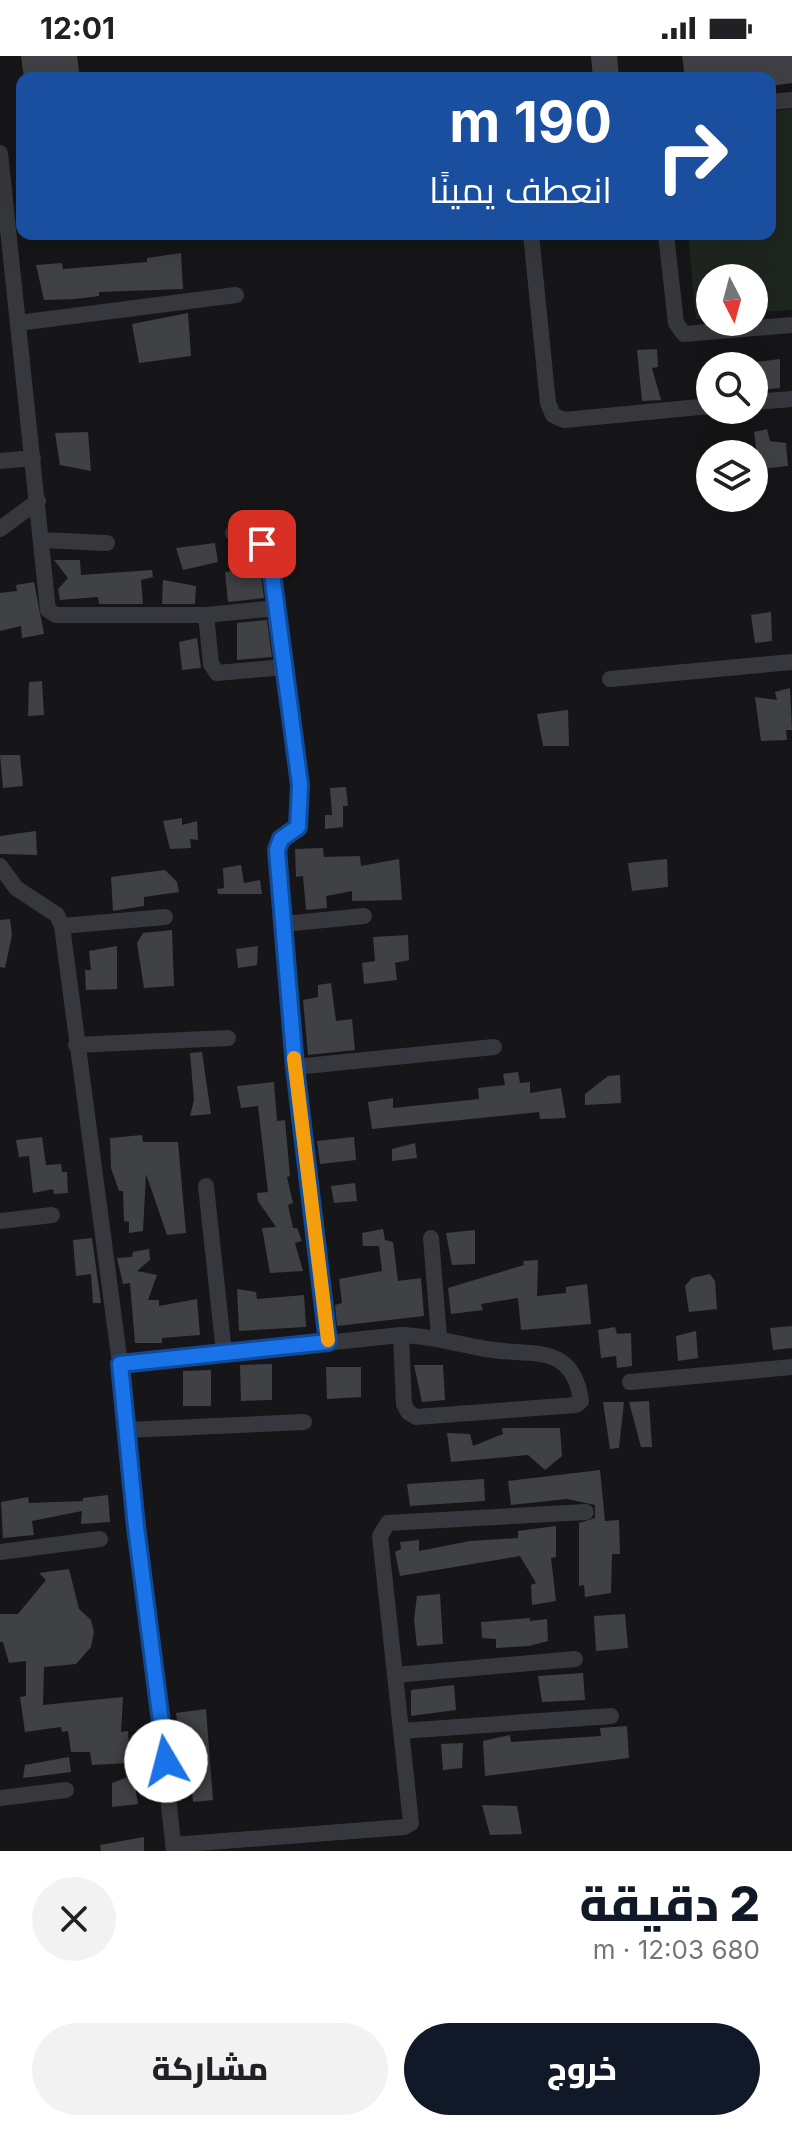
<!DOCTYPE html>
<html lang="ar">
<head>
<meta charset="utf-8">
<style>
  body { margin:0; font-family:Inter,Cairo,sans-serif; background:#f2f2f2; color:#202124; direction:rtl; height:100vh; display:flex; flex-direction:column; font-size:30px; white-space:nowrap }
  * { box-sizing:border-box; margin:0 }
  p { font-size:26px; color:#757577 }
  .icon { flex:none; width:44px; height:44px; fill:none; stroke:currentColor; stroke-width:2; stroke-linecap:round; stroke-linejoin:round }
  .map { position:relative; height:1795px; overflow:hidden; direction:ltr }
  .drawer { display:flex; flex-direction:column; background:#fff; flex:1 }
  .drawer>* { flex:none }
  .hud { position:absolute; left:16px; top:16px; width:760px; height:168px; border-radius:16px; box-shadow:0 8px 32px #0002; direction:rtl; background:#1a4fa0; color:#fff; overflow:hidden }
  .needle { width:52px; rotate:174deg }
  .buttons { position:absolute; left:696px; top:208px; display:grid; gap:16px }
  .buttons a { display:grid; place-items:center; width:72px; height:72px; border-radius:50%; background:#fff; box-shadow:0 8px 32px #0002; font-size:40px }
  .pin { position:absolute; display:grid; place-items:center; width:68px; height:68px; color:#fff; margin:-34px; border-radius:16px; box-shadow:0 4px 12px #0006 }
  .me { position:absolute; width:88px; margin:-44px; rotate:352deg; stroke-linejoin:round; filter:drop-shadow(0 0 6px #0008) }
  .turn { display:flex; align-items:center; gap:28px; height:168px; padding:0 32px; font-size:36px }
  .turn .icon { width:104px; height:104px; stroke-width:2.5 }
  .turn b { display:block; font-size:56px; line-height:68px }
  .round { display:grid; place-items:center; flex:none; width:84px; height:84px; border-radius:42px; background:#f2f2f2 }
  .headline { display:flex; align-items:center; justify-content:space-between; height:136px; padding:0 32px }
  h1 { font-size:48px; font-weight:800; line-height:60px; color:#111827 }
  .cta { display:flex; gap:16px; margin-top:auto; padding:16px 32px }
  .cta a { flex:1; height:92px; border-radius:48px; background:#111827; color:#fff; font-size:32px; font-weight:800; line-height:92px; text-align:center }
  .cta a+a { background:#f2f2f2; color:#202124 }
  .status { display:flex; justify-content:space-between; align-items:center; height:56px; padding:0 40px; background:#fff; direction:ltr }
  .status svg { height:22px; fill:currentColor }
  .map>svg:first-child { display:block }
  .green { fill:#1e261f }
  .building { fill:#404145 }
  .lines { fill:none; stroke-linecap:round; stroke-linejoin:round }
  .minor { stroke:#37383d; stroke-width:16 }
  .route-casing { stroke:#114b97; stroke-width:20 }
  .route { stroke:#1a73e8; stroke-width:14 }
  .slow { stroke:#f59e0b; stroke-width:14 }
</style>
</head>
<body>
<div class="status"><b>12:01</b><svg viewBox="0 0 49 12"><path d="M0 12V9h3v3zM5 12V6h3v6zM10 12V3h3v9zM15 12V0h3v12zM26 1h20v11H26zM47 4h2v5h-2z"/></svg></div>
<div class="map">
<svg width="792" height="1795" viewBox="0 0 792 1795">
  <rect width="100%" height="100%" fill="#161618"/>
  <path class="green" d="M 792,53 L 792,254 L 754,257 L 754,222 L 710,222 L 710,262 L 696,263 L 688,178 L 770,178 L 770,55 Z"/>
  <path class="building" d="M 21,0 L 77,0 L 80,22 L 24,22 Z
    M 591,0 L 617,0 L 619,22 L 593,22 Z
    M 682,0 L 792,0 L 792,27 L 770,30 L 770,22 L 685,22 Z
    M 181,197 L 183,233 L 99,236 L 99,240 L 75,243 L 44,244 L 36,209 L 62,207 L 63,213 L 147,206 L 147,202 Z
    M 188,257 L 191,300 L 139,307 L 132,268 Z
    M 657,293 L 658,311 L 652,312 L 661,344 L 642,345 L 637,294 Z
    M 780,303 L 780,332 L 758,334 L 755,306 Z
    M 767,373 L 770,385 L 786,387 L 788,410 L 759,413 L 754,376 Z
    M 88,376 L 91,415 L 60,409 L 55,377 Z
    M 215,487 L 218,506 L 183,514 L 176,492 Z
    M 54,504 L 80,504 L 81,519 L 152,514 L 153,521 L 141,524 L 143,548 L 99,548 L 98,541 L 60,544 L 58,533 L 68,522 Z
    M 260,512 L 264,542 L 228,546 L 225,516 Z
    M 163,524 L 196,530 L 195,548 L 162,548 Z
    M 34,526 L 44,578 L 22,582 L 21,570 L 0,575 L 0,537 L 17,535 L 16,529 Z
    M 771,556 L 772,585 L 755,587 L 751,559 Z
    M 267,564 L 272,601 L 237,604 L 237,567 Z
    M 197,582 L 201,612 L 182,614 L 179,586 Z
    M 42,625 L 44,659 L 28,660 L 29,626 Z
    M 790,632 L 792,674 L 786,674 L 787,684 L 761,685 L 755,641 L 777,644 L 775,636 Z
    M 568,654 L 569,690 L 543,690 L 537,658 Z
    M 0,699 L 20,699 L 23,730 L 3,732 Z
    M 346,731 L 348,750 L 343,750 L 343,771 L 325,773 L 325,759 L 332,759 L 330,732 Z
    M 182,762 L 182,769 L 197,765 L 198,784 L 190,783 L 191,792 L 170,793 L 163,765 Z
    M 36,775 L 37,799 L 0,798 L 0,780 Z
    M 323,792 L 324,801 L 360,800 L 361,810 L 399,803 L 402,844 L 352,845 L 352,835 L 326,840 L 327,852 L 306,854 L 303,820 L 296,821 L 295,793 Z
    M 667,803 L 668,831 L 632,835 L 628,807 Z
    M 241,809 L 244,827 L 260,824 L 262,838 L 218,838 L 217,833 L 224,832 L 223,812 Z
    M 165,814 L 177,826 L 179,836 L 144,841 L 144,850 L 113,855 L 111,821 Z
    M 10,863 L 12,879 L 5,912 L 0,911 L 0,864 Z
    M 172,874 L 174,930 L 144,932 L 137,887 L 143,877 Z
    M 408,879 L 409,904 L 395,907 L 397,924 L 364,928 L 362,907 L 375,905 L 373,881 Z
    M 117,890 L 117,933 L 86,934 L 85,914 L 91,914 L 89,895 Z
    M 258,890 L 257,909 L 238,912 L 236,893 Z
    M 331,927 L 336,965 L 352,963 L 355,994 L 308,999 L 303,944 L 318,941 L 318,929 Z
    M 202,996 L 211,1058 L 190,1060 L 194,1044 L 190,997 Z
    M 518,1016 L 520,1027 L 530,1026 L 530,1037 L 561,1032 L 566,1062 L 540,1063 L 539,1056 L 372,1073 L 368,1046 L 393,1042 L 393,1052 L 479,1043 L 478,1032 L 505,1029 L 503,1018 Z
    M 620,1019 L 621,1047 L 585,1049 L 585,1038 L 608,1020 Z
    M 274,1026 L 277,1065 L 285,1064 L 290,1120 L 287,1121 L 293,1147 L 288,1149 L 293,1172 L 297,1172 L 302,1185 L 295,1187 L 303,1215 L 270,1217 L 262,1172 L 276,1171 L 258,1145 L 257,1137 L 268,1136 L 258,1050 L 241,1052 L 237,1030 Z
    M 142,1079 L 143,1086 L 178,1086 L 186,1177 L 167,1179 L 146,1118 L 143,1175 L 129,1177 L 129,1166 L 124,1165 L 123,1135 L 119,1135 L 111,1112 L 110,1082 Z
    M 42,1081 L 46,1109 L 61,1108 L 62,1116 L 67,1116 L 68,1137 L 54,1138 L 53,1133 L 33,1137 L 29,1100 L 19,1101 L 16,1084 Z
    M 354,1081 L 356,1104 L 320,1108 L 317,1085 Z
    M 415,1087 L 417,1102 L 392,1105 L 392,1093 Z
    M 355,1127 L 357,1145 L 334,1147 L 331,1130 Z
    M 383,1173 L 385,1184 L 393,1186 L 398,1225 L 421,1222 L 424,1260 L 337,1270 L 335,1249 L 342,1247 L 339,1223 L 382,1215 L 379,1190 L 363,1190 L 362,1177 Z
    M 475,1174 L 475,1208 L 452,1209 L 446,1177 Z
    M 92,1182 L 101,1247 L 93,1247 L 91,1218 L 76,1220 L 73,1184 Z
    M 149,1193 L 150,1204 L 137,1215 L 157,1219 L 148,1244 L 159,1244 L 159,1250 L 197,1243 L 200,1279 L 162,1282 L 162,1287 L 135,1287 L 130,1227 L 123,1228 L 117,1202 L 132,1201 L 133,1196 Z
    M 538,1204 L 537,1240 L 566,1237 L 566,1231 L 587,1228 L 591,1268 L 521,1274 L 518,1242 L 481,1248 L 483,1254 L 451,1258 L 448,1232 L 524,1209 L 523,1205 Z
    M 710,1218 L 715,1225 L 717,1253 L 689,1256 L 685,1230 L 692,1222 Z
    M 237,1233 L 256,1236 L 257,1243 L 304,1239 L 306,1271 L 239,1275 Z
    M 792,1270 L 792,1292 L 773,1294 L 770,1272 Z
    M 615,1271 L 617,1278 L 631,1277 L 632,1310 L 617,1312 L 616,1300 L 601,1302 L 598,1274 Z
    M 696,1275 L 698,1302 L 678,1305 L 676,1280 Z
    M 272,1308 L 272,1344 L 241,1345 L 240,1309 Z
    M 414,1309 L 443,1309 L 445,1344 L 422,1346 Z
    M 326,1311 L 361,1311 L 361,1341 L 327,1343 Z
    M 211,1314 L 211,1350 L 183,1350 L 183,1315 Z
    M 649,1345 L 652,1391 L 641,1391 L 629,1346 Z
    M 603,1346 L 624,1346 L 619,1392 L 610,1393 Z
    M 502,1372 L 560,1372 L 562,1400 L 545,1414 L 528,1399 L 451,1406 L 447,1377 L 470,1378 L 473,1390 L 503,1378 Z
    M 600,1414 L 605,1465 L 619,1464 L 620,1498 L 612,1498 L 611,1537 L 585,1541 L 584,1529 L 579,1530 L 579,1467 L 595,1462 L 595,1449 L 567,1443 L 511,1449 L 508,1425 Z
    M 484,1423 L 485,1445 L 410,1450 L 407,1428 Z
    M 108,1439 L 110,1466 L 81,1468 L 82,1455 L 32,1465 L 34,1479 L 3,1482 L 1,1446 L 28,1441 L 29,1447 L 83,1445 L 83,1442 Z
    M 556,1470 L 556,1501 L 551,1502 L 556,1545 L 532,1549 L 531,1529 L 536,1527 L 520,1500 L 400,1520 L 395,1496 L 401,1493 L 400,1486 L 419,1484 L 419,1495 L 470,1485 L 518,1482 L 518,1475 Z
    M 69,1513 L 79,1553 L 91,1564 L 94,1576 L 91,1591 L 76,1608 L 44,1611 L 43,1649 L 123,1641 L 121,1676 L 128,1675 L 130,1707 L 92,1709 L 90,1696 L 71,1696 L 68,1675 L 62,1676 L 61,1671 L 25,1676 L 20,1641 L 26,1640 L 26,1605 L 9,1607 L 3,1586 L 0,1586 L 0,1558 L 18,1558 L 46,1524 L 39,1517 Z
    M 440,1538 L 443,1588 L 417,1590 L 414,1564 L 417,1540 Z
    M 625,1558 L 628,1592 L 596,1595 L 594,1560 Z
    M 530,1562 L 530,1565 L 547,1563 L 548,1585 L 529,1590 L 496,1592 L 496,1583 L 482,1582 L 481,1566 Z
    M 583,1617 L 585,1644 L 542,1646 L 538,1620 Z
    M 454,1629 L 456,1654 L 411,1660 L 411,1634 Z
    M 206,1653 L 213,1744 L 193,1746 L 188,1688 L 180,1689 L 176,1657 Z
    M 627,1670 L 629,1702 L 485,1720 L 483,1685 L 510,1679 L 511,1686 L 601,1680 L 600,1672 Z
    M 463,1687 L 462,1712 L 443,1714 L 441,1688 Z
    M 69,1701 L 71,1716 L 23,1722 L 25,1709 Z
    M 133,1719 L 138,1748 L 112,1751 L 112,1727 Z
    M 482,1749 L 517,1750 L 522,1778 L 490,1779 Z
    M 144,1781 L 144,1795 L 101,1795 L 100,1789 Z"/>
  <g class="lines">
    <path class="minor" d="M 770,46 L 792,44
      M 0,97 L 48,554 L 56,559 L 206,559 L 211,608 L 217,617 L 284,611
      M 531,178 L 548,347 L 553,359 L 564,364 L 710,350
      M 666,178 L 676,267 L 684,278 L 792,269
      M 18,267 L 236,239
      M 754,346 L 792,343
      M 0,405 L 33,402
      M 0,473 L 38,445
      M 233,477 L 262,488 L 270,503 L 300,729 L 298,771 L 281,783 L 277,794 L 295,1011 L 328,1286
      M 42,484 L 107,487
      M 206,559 L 277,552
      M 610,623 L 792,606
      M 0,810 L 16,832 L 57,859 L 62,870 L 120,1308 L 174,1795
      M 284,868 L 364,860
      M 62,870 L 165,861
      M 76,989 L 228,982
      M 295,1011 L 494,991
      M 206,1130 L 224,1297
      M 0,1165 L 52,1159
      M 431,1182 L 439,1281
      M 120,1308 L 401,1279 C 432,1280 457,1288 486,1293 C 530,1301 573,1285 581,1345 L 576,1349 L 416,1361 L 408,1356 L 404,1348 L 401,1279
      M 630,1326 L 792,1311
      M 127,1374 L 304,1366
      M 0,1496 L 100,1483
      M 395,1619 L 575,1603
      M 402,1675 L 611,1660
      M 0,1742 L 66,1734
      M 173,1789 L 404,1771 L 411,1767 L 380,1480 L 388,1467 L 586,1456"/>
  </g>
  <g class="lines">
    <defs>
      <path id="route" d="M 166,1705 L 136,1471 L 120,1308 L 328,1286 L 295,1011 L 277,794 L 281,783 L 298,771 L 300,729 L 271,510 L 262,488"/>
    </defs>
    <use href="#route" class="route-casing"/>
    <use href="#route" class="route"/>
    <path class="slow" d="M 294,1002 L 328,1284"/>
  </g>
</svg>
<div class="buttons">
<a><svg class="needle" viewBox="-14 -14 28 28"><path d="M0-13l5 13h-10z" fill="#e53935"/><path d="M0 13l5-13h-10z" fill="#757577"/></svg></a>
<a><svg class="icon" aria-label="search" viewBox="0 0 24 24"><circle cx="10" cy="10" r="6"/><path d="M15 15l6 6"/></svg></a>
<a><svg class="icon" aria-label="layers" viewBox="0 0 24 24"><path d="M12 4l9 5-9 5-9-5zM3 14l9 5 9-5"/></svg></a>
</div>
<div class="pin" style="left:262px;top:488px;background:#d93025"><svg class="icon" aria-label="arrive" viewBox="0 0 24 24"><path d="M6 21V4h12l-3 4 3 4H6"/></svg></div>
<svg class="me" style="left:166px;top:1705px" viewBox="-20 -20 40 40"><circle r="19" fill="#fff"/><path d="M0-13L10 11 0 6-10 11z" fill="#1a73e8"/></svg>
<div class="hud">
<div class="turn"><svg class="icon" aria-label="right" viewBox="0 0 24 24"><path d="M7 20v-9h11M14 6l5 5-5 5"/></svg><div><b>190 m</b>انعطف يمينًا</div></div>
</div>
</div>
<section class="drawer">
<div class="headline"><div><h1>2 دقيقة</h1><p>680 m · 12:03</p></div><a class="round"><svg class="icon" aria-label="close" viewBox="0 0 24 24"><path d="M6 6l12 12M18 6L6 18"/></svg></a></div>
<div class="cta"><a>خروج</a><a>مشاركة</a></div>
</section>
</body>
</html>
